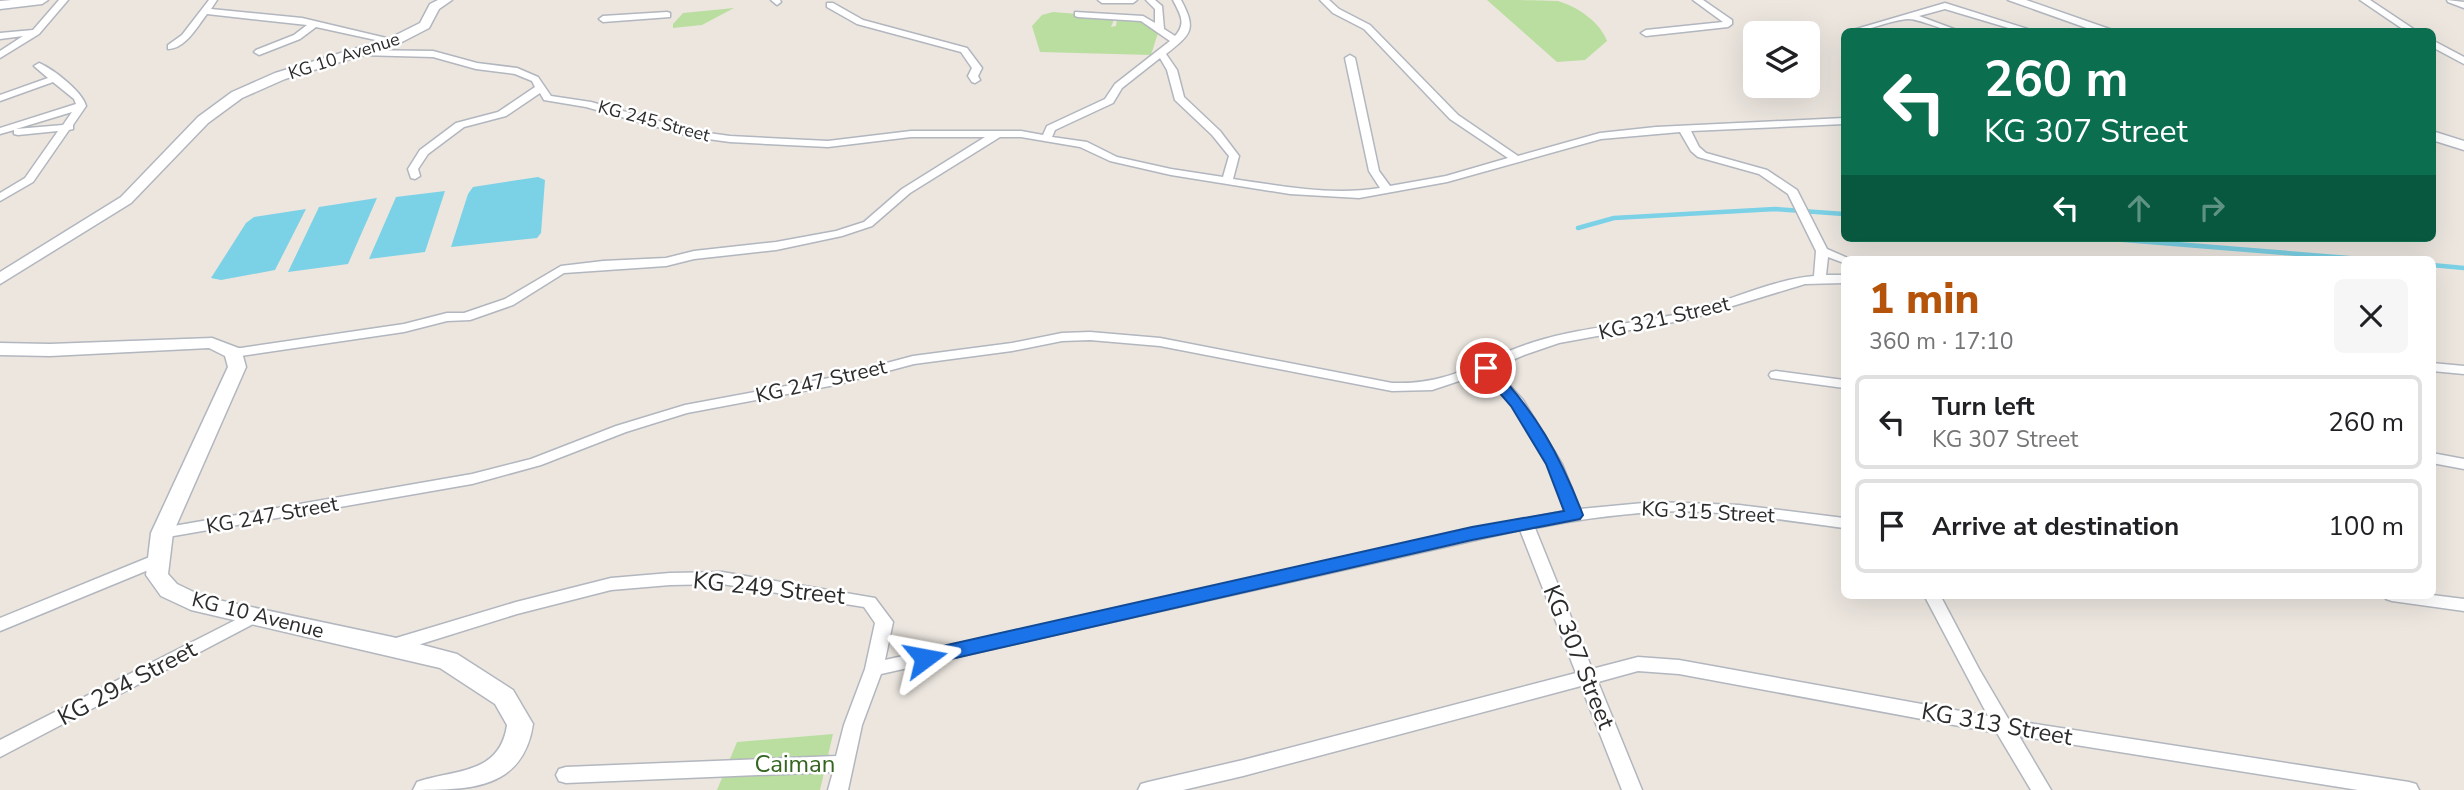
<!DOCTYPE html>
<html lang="en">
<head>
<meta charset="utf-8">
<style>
  body { margin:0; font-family:"Nunito Sans",sans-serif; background:#f6f6f6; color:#202124; height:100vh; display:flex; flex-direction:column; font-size:26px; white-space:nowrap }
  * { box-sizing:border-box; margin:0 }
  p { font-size:23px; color:#757577 }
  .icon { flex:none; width:38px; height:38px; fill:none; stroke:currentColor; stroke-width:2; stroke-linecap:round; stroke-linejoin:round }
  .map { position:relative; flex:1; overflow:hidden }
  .side { position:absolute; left:1841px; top:256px; width:595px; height:343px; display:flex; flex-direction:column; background:#fff; border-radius:10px; box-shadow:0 7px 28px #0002 }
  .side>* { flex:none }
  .guide { position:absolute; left:1841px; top:28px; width:595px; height:214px; border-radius:10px; box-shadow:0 7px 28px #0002; background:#0b6e4f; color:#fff; overflow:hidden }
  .buttons { position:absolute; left:1743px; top:21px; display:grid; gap:14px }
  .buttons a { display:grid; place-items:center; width:77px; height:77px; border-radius:10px; background:#fff; box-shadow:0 7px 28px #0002; font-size:35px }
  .pin { position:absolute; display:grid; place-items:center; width:60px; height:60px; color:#fff; margin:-30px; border:4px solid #fff; border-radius:50%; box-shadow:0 2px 7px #0007 }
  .me { position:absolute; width:77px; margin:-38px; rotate:77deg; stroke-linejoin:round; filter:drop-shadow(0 0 5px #0008) }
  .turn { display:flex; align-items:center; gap:24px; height:147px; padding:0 28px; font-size:32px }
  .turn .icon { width:91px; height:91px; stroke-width:2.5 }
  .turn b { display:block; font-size:49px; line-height:60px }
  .lanes { display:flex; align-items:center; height:66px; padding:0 28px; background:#0003; justify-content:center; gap:35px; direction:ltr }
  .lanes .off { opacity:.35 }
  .round { display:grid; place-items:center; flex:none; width:74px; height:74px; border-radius:10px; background:#f6f6f6 }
  .headline { display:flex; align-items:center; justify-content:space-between; height:119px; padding:0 28px }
  h1 { font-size:42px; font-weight:800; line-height:52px; color:#b45309 }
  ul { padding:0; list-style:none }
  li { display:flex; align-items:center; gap:21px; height:94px; margin:0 14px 10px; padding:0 14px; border:4px solid #e0e0e0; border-radius:10px }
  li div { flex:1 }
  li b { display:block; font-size:26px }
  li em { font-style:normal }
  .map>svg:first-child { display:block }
  .green { fill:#badea0 }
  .water { fill:#7bd1e6 }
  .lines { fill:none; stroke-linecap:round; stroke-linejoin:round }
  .stream { stroke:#7bd1e6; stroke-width:4.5 }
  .street-casing { stroke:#b2b6be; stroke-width:3 }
  .secondary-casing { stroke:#b2b6be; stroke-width:3 }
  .street { fill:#fff; fill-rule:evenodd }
  .secondary { fill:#fff; fill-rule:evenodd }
  .route { fill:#1a73e8; stroke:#114b97; stroke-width:2 }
  .labels { text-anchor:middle; stroke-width:5; stroke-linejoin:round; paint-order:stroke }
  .far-street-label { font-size:18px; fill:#2c2c2c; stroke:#fff }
  .street-label { font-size:21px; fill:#2c2c2c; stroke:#fff }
  .near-street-label { font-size:24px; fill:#2c2c2c; stroke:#fff }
  .near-park-label { font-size:24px; fill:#336420; stroke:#fff }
</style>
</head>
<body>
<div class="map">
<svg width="2464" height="790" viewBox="0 0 2464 790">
  <rect width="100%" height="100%" fill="#ece6df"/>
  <path class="green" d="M 1487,0 C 1506,0 1541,0 1558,1 C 1578,7 1600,22 1607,41 L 1585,60 L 1557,62 Z
    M 734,8 L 702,25 L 673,28 L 673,24 L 683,13 Z
    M 1053,12 L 1115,17 L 1111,27 L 1116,26 L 1117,18 L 1142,21 L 1158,33 L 1151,55 L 1040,52 L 1032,26 L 1042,15 Z
    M 833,734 L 820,790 L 717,790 L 737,742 Z"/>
  <path class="water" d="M 538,177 L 545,180 L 541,233 L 537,238 L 451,247 L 468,194 L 473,187 Z
    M 445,191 L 425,252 L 369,259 L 396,197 Z
    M 377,198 L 348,264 L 288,272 L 319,207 Z
    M 306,209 L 275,270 L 221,280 L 211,278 L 246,223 L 254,217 Z"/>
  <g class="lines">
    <path class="stream" d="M 1578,228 L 1614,218 L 1775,209 L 1844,214
      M 2100,238 L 2361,259
      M 2432,265 L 2464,268"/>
    <defs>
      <path id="street" d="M 59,0 L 68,0 L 39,34 L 0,58 L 0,51 L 23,36 L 0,39 L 0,33 L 33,30 Z
        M 209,0 L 217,0 L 211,9 L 302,18 L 399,41 L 394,44 L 316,27 L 300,39 L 259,55 L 254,52 L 256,50 L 294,35 L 307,25 L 207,14 C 197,27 185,49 168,49 L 168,45 L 182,35 Z
        M 771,0 L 780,0 L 781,2 L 777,5 Z
        M 1098,0 L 1137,0 L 1133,3 L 1102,3 Z
        M 1146,0 L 1155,0 L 1162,6 L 1164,29 L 1175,36 C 1187,23 1180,14 1173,0 L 1181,0 C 1197,30 1191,34 1166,54 L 1177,70 L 1184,97 L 1220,131 L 1239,156 L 1233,179 C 1281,186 1332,196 1380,188 L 1369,171 L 1345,58 L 1350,55 L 1355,58 L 1379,171 L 1390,186 L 1446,176 L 1508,158 L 1450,119 L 1364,29 L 1333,13 L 1320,0 L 1329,0 L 1339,9 L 1370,25 L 1458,115 L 1518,156 L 1600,133 L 1656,127 L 1844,118 L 1844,124 L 1691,131 L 1699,147 L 1706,153 L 1767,170 L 1797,190 L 1827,249 L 1850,259 L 1844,259 L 1844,263 L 1828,257 L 1826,275 L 1844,275 L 1844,283 L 1805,284 L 1690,319 L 1559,343 L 1524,355 L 1494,368 L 1523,400 L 1562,464 L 1580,509 L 1654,502 L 1739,505 L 1844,518 L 1844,528 C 1781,520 1715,508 1652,512 C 1612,515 1573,520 1535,528 L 1592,669 L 1638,657 L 1679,660 L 1988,716 L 1924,595 L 1940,595 L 1979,669 L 2009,720 L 2409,782 L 2416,784 L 2419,790 L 2358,790 L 2019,736 L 2051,790 L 2031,790 L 1997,733 L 1679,674 L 1638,671 L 1598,682 L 1642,790 L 1622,790 L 1581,686 L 1243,776 L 1183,790 L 1138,790 L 1141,784 L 1148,782 L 1243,760 L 1576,673 L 1520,530 L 881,674 L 862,725 L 848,790 L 828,790 L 833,772 L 566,783 L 559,781 L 556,775 L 559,769 L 566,767 L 836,756 L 844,725 L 865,669 L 875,623 L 864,607 L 722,584 L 670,585 L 611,590 L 517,614 L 392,653 L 386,651 L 383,646 L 386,641 L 516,602 L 611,578 L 670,573 L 722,572 L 875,598 L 893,622 L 885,660 L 1472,529 L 1565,511 L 1548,464 L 1512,405 L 1483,373 L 1432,390 L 1392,391 L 1160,346 L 1090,340 L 1062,341 L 1012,351 L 914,364 L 835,385 L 687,413 L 626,432 L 541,465 L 472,484 L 162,538 L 156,537 L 154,533 L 156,529 L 162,528 L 472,474 L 531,459 L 616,426 L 685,405 L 834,377 L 913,356 L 1012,343 L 1062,333 L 1090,332 L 1160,338 L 1392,383 C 1453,385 1480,359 1534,342 C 1585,326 1639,324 1691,311 C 1732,300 1771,280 1814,276 L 1816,251 L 1788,194 L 1759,174 L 1698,157 L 1691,151 L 1680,132 L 1601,139 L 1447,182 L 1359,198 L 1290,194 L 1171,175 L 1110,161 L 1080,147 L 1021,137 L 1000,137 L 910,193 L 872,226 L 842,236 L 776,250 L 694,259 L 666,266 L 564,273 L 513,305 L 470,320 L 447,321 L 404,332 L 234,357 L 227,353 L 234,349 L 404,324 L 447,313 L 464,313 L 505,299 L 561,266 L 603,261 L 666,258 L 694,251 L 776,242 L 836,231 L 864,222 L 902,189 L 985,137 L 911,137 L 828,147 L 730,142 L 693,137 L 586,107 L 544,100 L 540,93 L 506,116 L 464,127 L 428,154 L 418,169 L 420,176 L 415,179 L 411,178 L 408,169 L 420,150 L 456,123 L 498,112 L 535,87 L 532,81 L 515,74 L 476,69 L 433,57 L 359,55 L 354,52 L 356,50 L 433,51 L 477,63 L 517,68 L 538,77 L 551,96 L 591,102 L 694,131 L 730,136 L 828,141 L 911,131 L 1021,131 L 1043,135 L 1047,126 L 1105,99 L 1115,84 L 1170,41 L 1141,21 L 1078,17 L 1075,16 L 1075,12 L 1143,16 L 1155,23 L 1155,9 ZM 1160,58 L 1167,70 L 1175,100 L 1212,135 L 1229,156 L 1223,177 L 1171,169 L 1117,157 L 1087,142 L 1052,137 L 1055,130 L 1113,103 L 1122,88 Z
        M 1693,0 L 1703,0 L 1732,20 L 1732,24 L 1728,27 L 1646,36 L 1641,33 L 1646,30 L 1723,22 Z
        M 2360,0 L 2370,0 L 2418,32 L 2407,32 Z
        M 2447,0 L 2464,2 L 2464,8 L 2448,2 Z
        M 827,3 L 833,3 L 863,20 L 967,48 L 982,68 L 978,76 L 980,80 L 975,83 L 972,82 L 968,76 L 972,68 L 961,52 L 857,24 L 827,7 Z
        M 1945,3 L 2037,32 L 2022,32 L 1945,9 L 1919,16 L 1962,32 C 1943,32 1920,18 1907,19 C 1886,21 1868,32 1846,32 Z
        M 667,12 L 670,13 L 670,17 L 603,22 L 599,19 L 603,16 Z
        M 2432,40 L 2464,57 L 2464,64 L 2432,47 Z
        M 39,63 C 53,69 82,91 86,106 L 73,125 L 73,129 L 69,130 L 33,182 L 0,201 L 0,193 L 25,178 L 58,131 L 18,135 L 14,134 L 14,130 L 0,134 L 0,128 L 76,104 L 74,99 L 53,82 L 0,101 L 0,95 L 48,78 L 34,66 ZM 72,112 L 63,125 L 16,129 Z
        M 2432,363 L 2464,366 L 2464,374 L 2432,371 Z
        M 1776,371 L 1844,380 L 1844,388 L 1771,378 L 1769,375 L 1771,372 Z
        M 2432,453 L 2464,459 L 2464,469 L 2432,463 Z
        M 157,554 L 163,556 L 165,560 L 163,564 L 0,631 L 0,618 Z
        M 2384,595 L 2432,595 L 2464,599 L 2464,611 L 2392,601 L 2386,599 Z
        M 253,611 L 259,613 L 262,617 L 259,621 L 0,757 L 0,740 Z"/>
      <path id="secondary" d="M 12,0 L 48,0 L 42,4 L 0,9 L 0,1 Z
        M 438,0 L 452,0 L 439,9 L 429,28 L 398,44 L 285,79 L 242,98 L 208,123 L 131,203 L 0,284 L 0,272 L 121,197 L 198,117 L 232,92 L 275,73 L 390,38 L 420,23 L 430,4 Z
        M 2008,0 L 2026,0 L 2118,32 L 2098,32 Z
        M 2432,131 L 2464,141 L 2464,150 L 2432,140 Z
        M 212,338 L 241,349 L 246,367 L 173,533 L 168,574 L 177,584 L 204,597 L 392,637 L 457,654 L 513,690 L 533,724 C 523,790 469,790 413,790 L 417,782 C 455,769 500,775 507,725 L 495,704 L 440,668 L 191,610 L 161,596 L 146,575 L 151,533 L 228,367 L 225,356 L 209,348 L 50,356 L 0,355 L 0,343 L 50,344 Z"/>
    </defs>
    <use href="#street" class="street-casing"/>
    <use href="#secondary" class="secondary-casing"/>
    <use href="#street" class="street"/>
    <use href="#secondary" class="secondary"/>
  </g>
  <path class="route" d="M 1486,363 L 1491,365 C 1537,414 1559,453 1583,515 L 1580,519 L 1472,540 L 925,665 L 918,663 L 915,658 L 918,652 L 925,650 L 1472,527 L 1564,511 L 1546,464 L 1511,406 L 1478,368 Z"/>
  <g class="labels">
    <g class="far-street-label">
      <text transform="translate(344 56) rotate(-18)" y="6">KG 10 Avenue</text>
      <text transform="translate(654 121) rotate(15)" y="6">KG 245 Street</text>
    </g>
    <g class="street-label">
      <text transform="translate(1664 318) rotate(-13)" y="7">KG 321 Street</text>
      <text transform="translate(821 381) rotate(-13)" y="7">KG 247 Street</text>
      <text transform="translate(1708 512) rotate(3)" y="7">KG 315 Street</text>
      <text transform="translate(272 515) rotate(-10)" y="7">KG 247 Street</text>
      <text transform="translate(258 615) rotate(14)" y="7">KG 10 Avenue</text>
    </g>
    <g class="near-street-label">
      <text transform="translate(769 588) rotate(6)" y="8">KG 249 Street</text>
      <text transform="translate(1579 657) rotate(68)" y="8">KG 307 Street</text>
      <text transform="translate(127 683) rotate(-28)" y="8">KG 294 Street</text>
      <text transform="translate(1997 724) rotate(10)" y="8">KG 313 Street</text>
    </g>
    <g class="near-park-label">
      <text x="795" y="772">Caiman</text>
    </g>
  </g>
</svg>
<div class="buttons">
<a><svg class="icon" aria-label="layers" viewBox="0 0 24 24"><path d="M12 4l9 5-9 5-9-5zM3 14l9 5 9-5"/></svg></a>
</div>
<div class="pin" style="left:1486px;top:368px;background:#d93025"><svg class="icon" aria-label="arrive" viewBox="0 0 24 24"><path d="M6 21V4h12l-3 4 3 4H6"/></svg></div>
<svg class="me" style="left:925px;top:658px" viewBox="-20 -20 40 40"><path d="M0-17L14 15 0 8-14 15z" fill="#1a73e8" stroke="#fff" stroke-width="4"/></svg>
<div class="guide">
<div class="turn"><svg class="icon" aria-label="left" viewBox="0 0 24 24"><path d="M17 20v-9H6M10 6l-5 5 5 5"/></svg><div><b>260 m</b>KG 307 Street</div></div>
<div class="lanes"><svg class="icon" aria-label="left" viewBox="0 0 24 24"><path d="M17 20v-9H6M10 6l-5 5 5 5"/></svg><svg class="icon off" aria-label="ahead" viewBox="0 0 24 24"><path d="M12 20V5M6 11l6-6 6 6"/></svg><svg class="icon off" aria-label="right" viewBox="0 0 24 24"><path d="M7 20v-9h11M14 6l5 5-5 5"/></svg></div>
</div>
<section class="side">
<div class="headline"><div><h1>1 min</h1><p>360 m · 17:10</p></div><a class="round"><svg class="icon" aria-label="close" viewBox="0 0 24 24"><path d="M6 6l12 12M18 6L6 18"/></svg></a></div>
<ul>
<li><svg class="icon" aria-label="left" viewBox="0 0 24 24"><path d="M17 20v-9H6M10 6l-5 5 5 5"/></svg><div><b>Turn left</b><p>KG 307 Street</p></div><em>260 m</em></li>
<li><svg class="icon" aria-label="arrive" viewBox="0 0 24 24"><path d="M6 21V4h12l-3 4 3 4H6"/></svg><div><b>Arrive at destination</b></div><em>100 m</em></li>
</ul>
</section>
</div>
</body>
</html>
